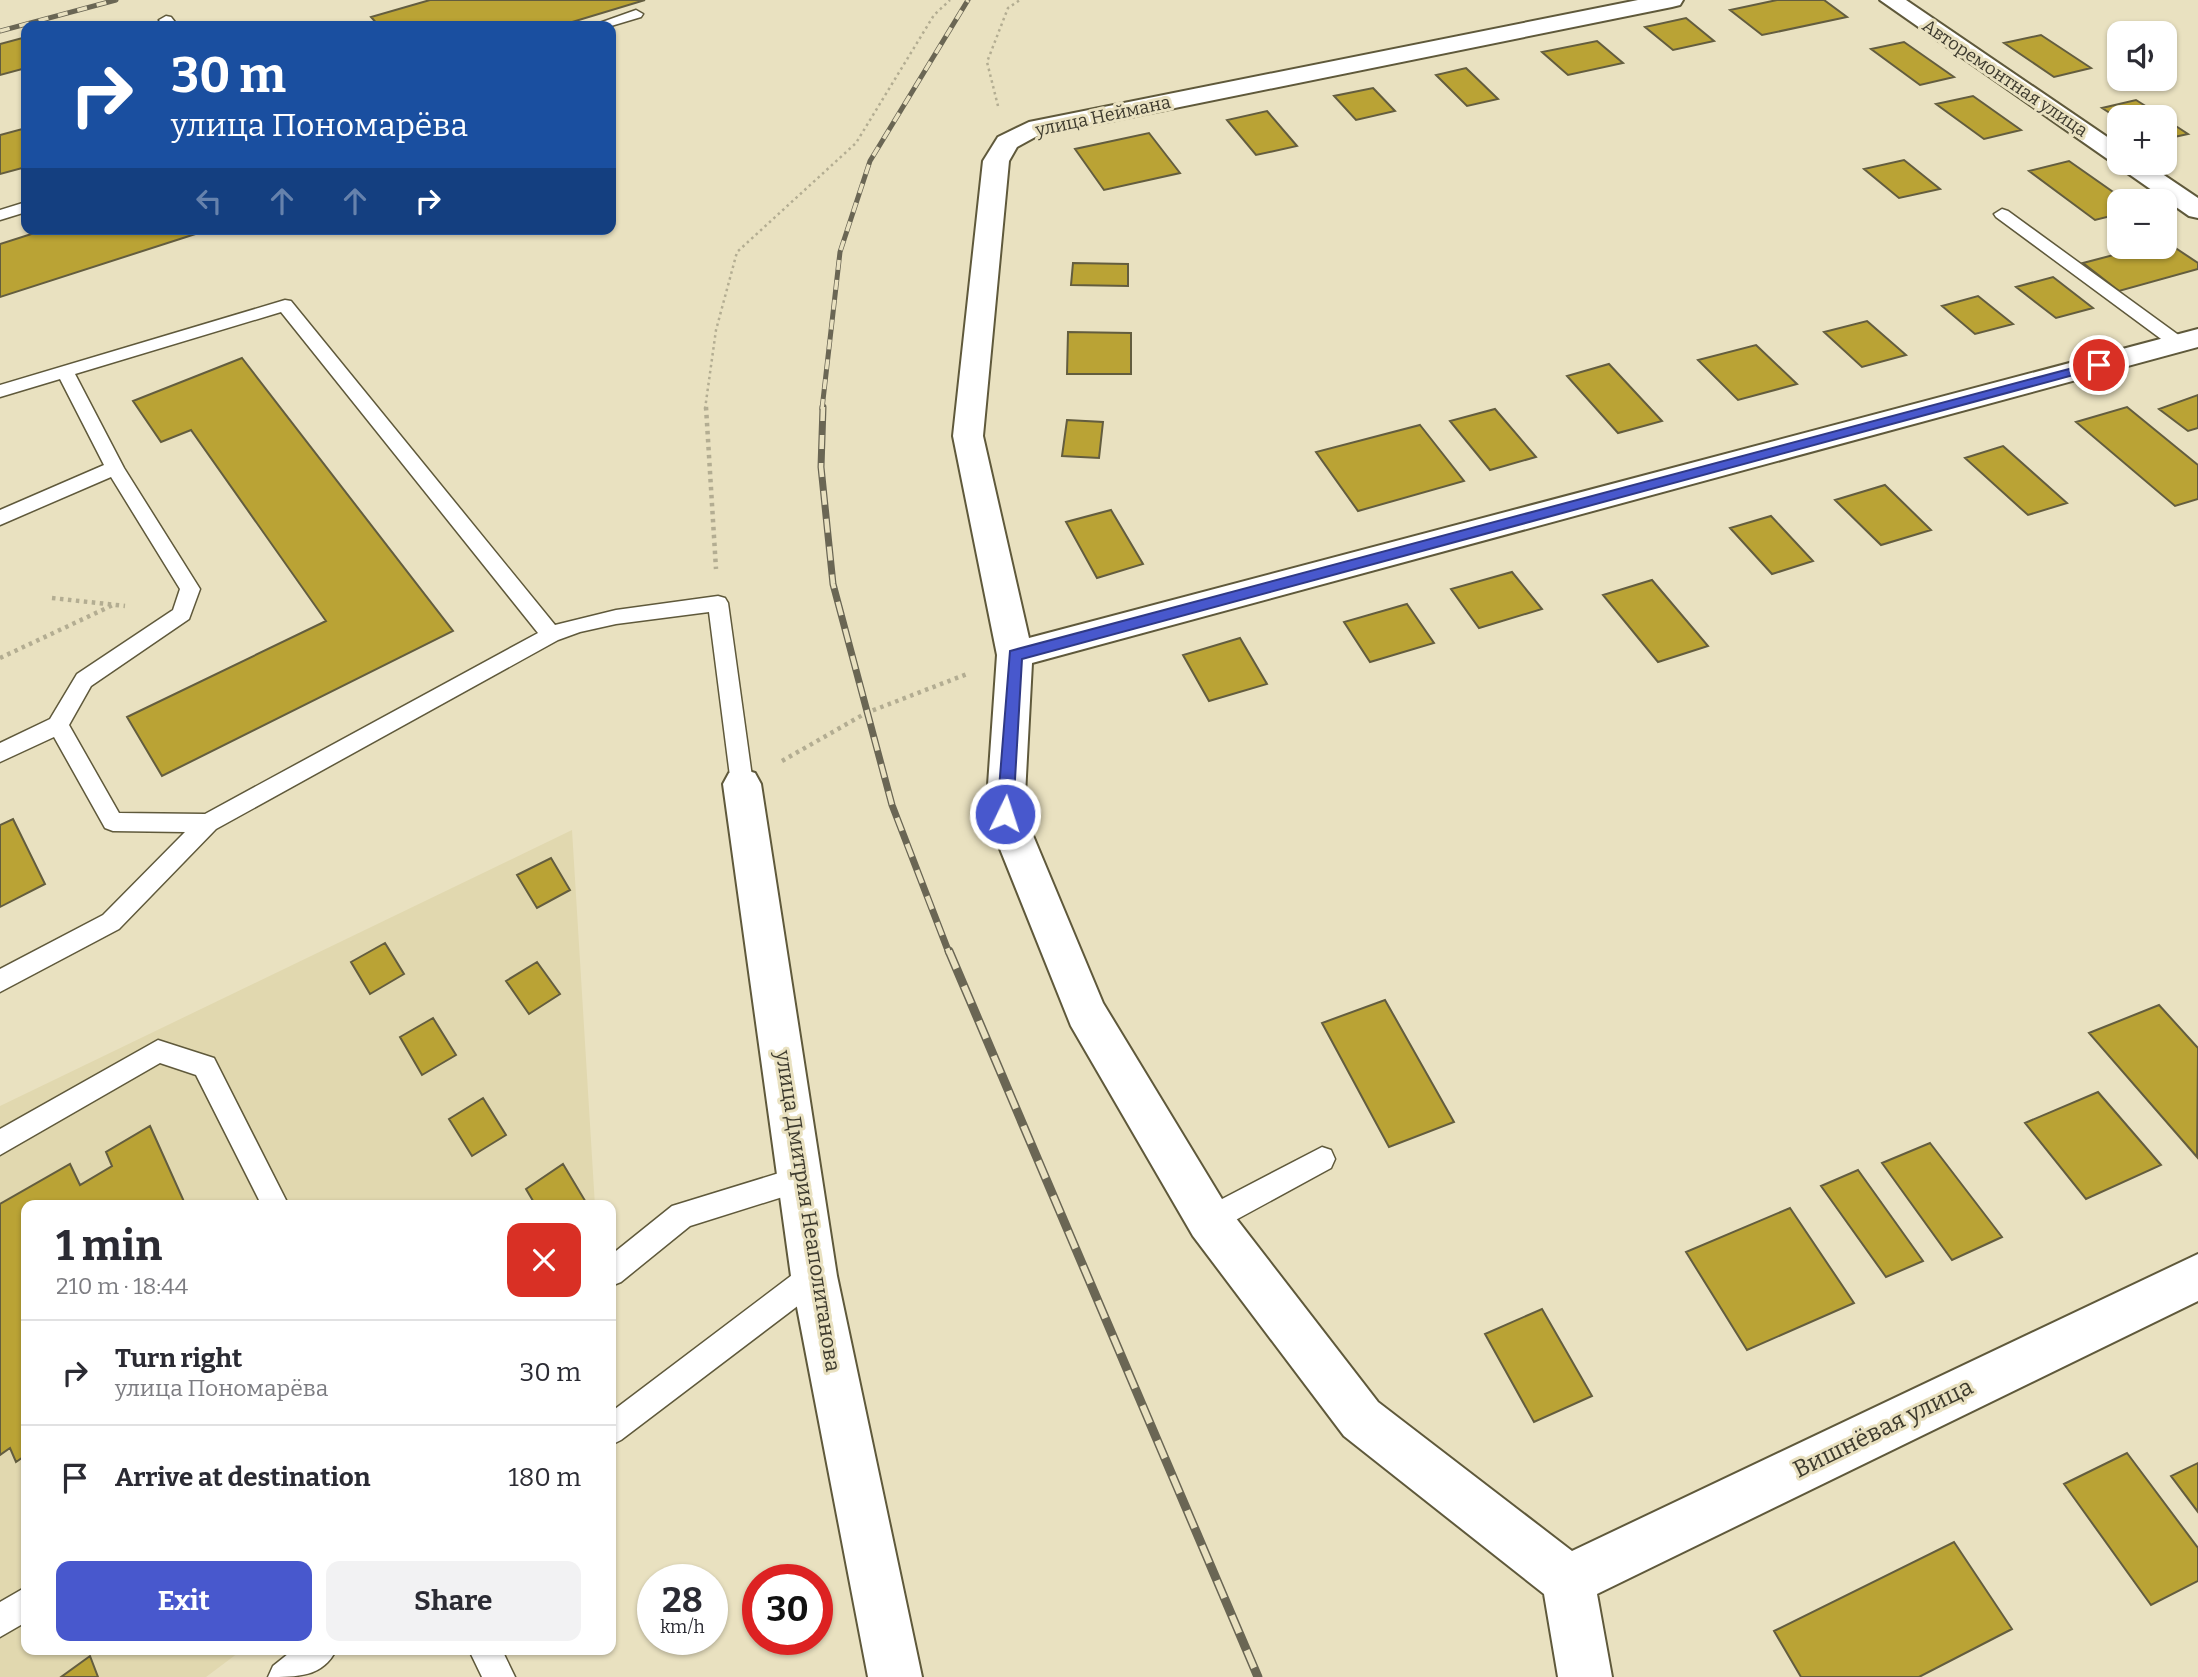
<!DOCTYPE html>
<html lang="en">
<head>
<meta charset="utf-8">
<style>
  body { margin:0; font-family:Bitter,serif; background:#f2f2f3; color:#2b2b33; height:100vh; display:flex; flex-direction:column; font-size:26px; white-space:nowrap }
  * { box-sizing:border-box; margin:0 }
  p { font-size:23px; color:#7c7c81 }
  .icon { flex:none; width:38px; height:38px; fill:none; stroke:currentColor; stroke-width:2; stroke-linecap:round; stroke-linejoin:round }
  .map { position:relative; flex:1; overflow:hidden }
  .drawer { position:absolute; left:21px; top:1200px; width:595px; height:455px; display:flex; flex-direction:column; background:#fff; border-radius:14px; box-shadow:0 2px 5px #0004 }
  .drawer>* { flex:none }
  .hud { position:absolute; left:21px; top:21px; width:595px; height:214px; border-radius:14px; box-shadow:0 2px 5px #0004; background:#1a4fa0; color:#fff; overflow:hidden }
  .fabs { position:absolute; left:2107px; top:21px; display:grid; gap:14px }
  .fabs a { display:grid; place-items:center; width:70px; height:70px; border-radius:14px; background:#fff; box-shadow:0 2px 5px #0004; font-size:35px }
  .speed { position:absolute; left:637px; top:1564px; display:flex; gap:14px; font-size:35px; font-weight:700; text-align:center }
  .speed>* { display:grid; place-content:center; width:91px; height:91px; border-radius:50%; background:#fff; box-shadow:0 2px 5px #0004; line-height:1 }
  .speed small { font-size:18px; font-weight:400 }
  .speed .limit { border:10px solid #d22; background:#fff; color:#111 }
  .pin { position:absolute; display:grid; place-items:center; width:60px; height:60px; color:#fff; margin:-30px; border:4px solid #fff; border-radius:50%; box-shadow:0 2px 7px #0007 }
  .me { position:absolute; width:77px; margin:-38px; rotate:4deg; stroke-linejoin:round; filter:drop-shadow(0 0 5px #0008) }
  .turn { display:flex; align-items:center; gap:24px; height:147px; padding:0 35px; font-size:32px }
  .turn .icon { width:91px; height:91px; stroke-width:2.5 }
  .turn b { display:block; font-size:49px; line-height:60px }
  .lanes { display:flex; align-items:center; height:66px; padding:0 35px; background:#0003; justify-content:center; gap:35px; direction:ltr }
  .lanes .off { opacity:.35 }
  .round { display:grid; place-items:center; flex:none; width:74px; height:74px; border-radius:14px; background:#f2f2f3 }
  .overview { display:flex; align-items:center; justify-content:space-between; height:119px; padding:0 35px }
  h1 { font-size:42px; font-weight:700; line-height:52px }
  .action { display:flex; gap:14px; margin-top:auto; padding:14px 35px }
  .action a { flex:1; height:80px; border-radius:14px; background:#4858cd; color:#fff; font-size:28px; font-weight:700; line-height:80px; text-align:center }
  .action a+a { background:#f2f2f3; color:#2b2b33 }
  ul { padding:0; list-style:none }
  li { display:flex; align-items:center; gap:21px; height:105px; padding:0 35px; border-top:2px solid #e1e1e2 }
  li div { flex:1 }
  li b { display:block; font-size:26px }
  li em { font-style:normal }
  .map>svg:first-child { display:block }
  .built { fill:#e1d8af }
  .building { fill:#baa335; stroke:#635d3f; stroke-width:2 }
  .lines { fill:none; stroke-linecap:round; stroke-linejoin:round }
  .service-casing { stroke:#5f593b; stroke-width:3 }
  .minor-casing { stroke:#5f593b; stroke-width:4 }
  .path-far1 { stroke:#b3ad92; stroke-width:2.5; stroke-dasharray:2.5 3.5; stroke-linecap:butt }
  .path { stroke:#b3ad92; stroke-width:4.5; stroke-dasharray:3.5 4.5; stroke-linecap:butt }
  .service { fill:#fff; fill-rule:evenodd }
  .minor { fill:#fff; fill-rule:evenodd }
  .rail-far2-casing { stroke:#6a6654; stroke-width:5 }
  .rail-far1-casing { stroke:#6a6654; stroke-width:7 }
  .rail-casing { stroke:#6a6654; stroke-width:9 }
  .rail-far2 { stroke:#e9e1c0; stroke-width:3.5; stroke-dasharray:10; stroke-linecap:butt }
  .rail-far1 { stroke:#e9e1c0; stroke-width:4.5; stroke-dasharray:14; stroke-linecap:butt }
  .rail { stroke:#e9e1c0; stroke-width:6; stroke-dasharray:19; stroke-linecap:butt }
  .route { fill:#4858cd; stroke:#2f3985; stroke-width:2 }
  .labels { text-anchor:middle; stroke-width:6; stroke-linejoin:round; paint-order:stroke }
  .far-street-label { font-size:18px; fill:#3e3b2e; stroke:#e9e1c0 }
  .street-label { font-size:21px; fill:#3e3b2e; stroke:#e9e1c0 }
  .near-street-label { font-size:24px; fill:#3e3b2e; stroke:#e9e1c0 }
</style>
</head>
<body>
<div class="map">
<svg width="2198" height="1677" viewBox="0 0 2198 1677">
  <rect width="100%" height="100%" fill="#e9e1c0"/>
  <path class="built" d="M 572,830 L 595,1206 L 26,1206 L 26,1650 L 242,1650 L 206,1677 L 0,1677 L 0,1106 Z"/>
  <path class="building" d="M 430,0 L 645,0 L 559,26 L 379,26 L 371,17 Z
    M 1777,0 L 1824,0 L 1847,17 L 1762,35 L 1730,10 Z
    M 1686,18 L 1714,41 L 1673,50 L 1645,27 Z
    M 2041,35 L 2091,68 L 2054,77 L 2004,43 Z
    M 26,37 L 26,68 L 0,75 L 0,44 Z
    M 1597,41 L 1623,63 L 1568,75 L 1542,52 Z
    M 1904,42 L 1954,77 L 1920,85 L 1871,49 Z
    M 1466,68 L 1498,99 L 1467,106 L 1436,75 Z
    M 1373,88 L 1395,111 L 1356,120 L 1334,96 Z
    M 1973,96 L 2021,130 L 1984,139 L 1936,104 Z
    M 2136,100 L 2163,117 L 2119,117 L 2119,119 L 2102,108 Z
    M 1267,111 L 1297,146 L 1256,155 L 1227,120 Z
    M 2165,119 L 2188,134 L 2165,139 Z
    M 26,128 L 26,167 L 0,174 L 0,135 Z
    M 1149,133 L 1180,173 L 1104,190 L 1075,149 Z
    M 1904,160 L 1940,189 L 1899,198 L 1864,169 Z
    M 2069,161 L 2126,201 L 2119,201 L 2119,214 L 2095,220 L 2029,171 Z
    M 47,229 L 211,229 L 0,297 L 0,244 Z
    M 2165,241 L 2198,263 L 2198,269 L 2119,291 L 2083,263 L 2144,247 L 2165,247 Z
    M 1073,263 L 1128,264 L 1128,286 L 1071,285 Z
    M 2053,277 L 2093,308 L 2056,318 L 2016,287 Z
    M 1978,296 L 2013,324 L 1975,334 L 1942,306 Z
    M 1867,321 L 1906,355 L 1862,367 L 1824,332 Z
    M 1068,332 L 1131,333 L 1131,374 L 1067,374 Z
    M 1756,345 L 1797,384 L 1738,400 L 1698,360 Z
    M 242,358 L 453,631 L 162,776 L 127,717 L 326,621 L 191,430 L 161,442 L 133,401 Z
    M 1609,364 L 1662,421 L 1618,433 L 1567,376 Z
    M 2198,395 L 2198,428 L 2188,431 L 2159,409 Z
    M 2127,407 L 2198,465 L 2198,499 L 2175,506 L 2076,422 Z
    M 1495,409 L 1536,457 L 1490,470 L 1450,421 Z
    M 1067,420 L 1103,422 L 1099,458 L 1062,456 Z
    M 1420,425 L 1464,481 L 1358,511 L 1316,452 Z
    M 2003,446 L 2067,503 L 2028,515 L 1965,458 Z
    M 1885,485 L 1931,530 L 1881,545 L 1835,500 Z
    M 1111,510 L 1143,564 L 1097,578 L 1066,522 Z
    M 1771,516 L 1813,561 L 1772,574 L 1730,528 Z
    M 1512,572 L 1542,609 L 1479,628 L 1451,589 Z
    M 1652,580 L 1708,646 L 1658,662 L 1603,595 Z
    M 1407,604 L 1434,643 L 1370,662 L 1344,622 Z
    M 1240,638 L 1267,684 L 1209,701 L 1183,655 Z
    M 13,819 L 45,884 L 0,907 L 0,825 Z
    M 551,858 L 570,890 L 537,908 L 517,875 Z
    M 385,943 L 404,974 L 370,994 L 351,962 Z
    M 537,962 L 560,994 L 529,1014 L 506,981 Z
    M 1385,1000 L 1454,1122 L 1389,1147 L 1322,1023 Z
    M 2159,1005 L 2198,1048 L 2197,1157 L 2089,1033 Z
    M 433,1018 L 456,1055 L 422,1075 L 400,1037 Z
    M 2098,1092 L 2161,1165 L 2086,1199 L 2025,1123 Z
    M 483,1098 L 506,1135 L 472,1156 L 449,1119 Z
    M 150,1126 L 186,1206 L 26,1206 L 26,1455 L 16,1462 L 10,1448 L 0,1455 L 0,1204 L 70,1164 L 80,1185 L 112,1166 L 106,1152 Z
    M 1930,1143 L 2002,1237 L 1952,1260 L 1882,1163 Z
    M 563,1164 L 587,1204 L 536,1206 L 526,1189 Z
    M 1858,1170 L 1923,1261 L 1886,1277 L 1821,1186 Z
    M 1790,1208 L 1854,1303 L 1747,1350 L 1686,1252 Z
    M 1542,1309 L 1592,1396 L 1534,1422 L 1485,1334 Z
    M 2127,1453 L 2198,1548 L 2198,1581 L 2151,1605 L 2064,1484 Z
    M 2198,1463 L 2198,1512 L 2171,1476 Z
    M 1954,1542 L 2012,1629 L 1919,1677 L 1801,1677 L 1774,1631 Z
    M 90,1656 L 98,1677 L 61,1677 Z"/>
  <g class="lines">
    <defs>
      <path id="service" d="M 636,10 L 643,14 L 641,17 L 611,26 L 591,26 Z
        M 166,16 L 171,17 L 178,26 L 164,26 L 159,20 Z
        M 26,202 L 26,212 L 0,220 L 0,210 Z
        M 2002,209 L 2008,211 L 2184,339 L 2187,343 L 2184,347 L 2172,347 L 1996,217 L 1994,214 Z
        M 285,300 L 291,301 L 555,625 L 616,610 L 718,596 L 725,598 L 728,603 L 753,784 L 750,790 L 742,793 L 734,790 L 731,784 L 709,612 L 616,624 L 580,632 L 558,640 L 216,829 L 119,929 L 0,992 L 0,969 L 103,915 L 185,832 L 113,831 L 105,828 L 54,737 L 0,762 L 0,743 L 50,719 L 77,674 L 173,610 L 180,589 L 111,477 L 0,525 L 0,510 L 104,465 L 60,379 L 0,397 L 0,385 ZM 281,312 L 538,633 L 205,814 L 119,813 L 69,725 L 91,686 L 189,619 L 200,589 L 124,468 L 75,374 Z
        M 158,1040 L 214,1058 L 289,1206 L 262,1206 L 196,1075 L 160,1063 L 0,1155 L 0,1129 Z
        M 1322,1147 L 1331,1150 L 1335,1159 L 1331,1168 L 1219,1229 L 1209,1233 L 1199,1229 L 1196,1220 L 1199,1211 Z
        M 802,1166 L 811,1170 L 815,1179 L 811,1188 L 690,1226 L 621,1282 L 611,1286 L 611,1255 L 672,1206 Z
        M 814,1262 L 824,1266 L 828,1276 L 824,1286 L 621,1440 L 611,1445 L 611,1412 L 804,1266 Z
        M 26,1587 L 26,1622 L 0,1637 L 0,1602 Z
        M 293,1650 L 336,1650 C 323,1677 297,1677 268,1677 L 273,1666 Z
        M 469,1650 L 502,1650 L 515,1677 L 482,1677 Z"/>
      <path id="minor" d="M 1638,0 L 1683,0 L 1680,5 L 1672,7 L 1037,136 L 1017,147 L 1009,161 L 983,436 L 1029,638 L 2198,329 L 2198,347 L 1032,663 L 1024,814 L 1103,1003 L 1225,1204 L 1378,1402 L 1572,1551 L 2198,1254 L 2198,1301 L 1597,1594 L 1612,1677 L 1558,1677 L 1544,1594 L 1344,1436 L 1193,1236 L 1071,1026 L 986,814 L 997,655 L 953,436 L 983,161 L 998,137 L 1029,122 Z
        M 1880,0 L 1906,0 L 2119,145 L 2119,163 L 2146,163 L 2198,198 L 2198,218 L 2189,216 Z
        M 742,769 L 755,773 L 761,784 L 837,1276 L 922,1677 L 868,1677 L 791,1276 L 723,784 L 729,773 Z"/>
    </defs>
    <use href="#service" class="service-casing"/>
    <use href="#minor" class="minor-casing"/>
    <path class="path-far1" d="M 998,106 L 987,62 L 1008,8 L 1020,0
      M 705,409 L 716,330 L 737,252 L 856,143 L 934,15 L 950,0"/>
    <path class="path" d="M 706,407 L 716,569
      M 52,598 L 125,606
      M 0,658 L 113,605
      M 782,761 L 866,713 L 967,674"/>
    <use href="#service" class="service"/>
    <use href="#minor" class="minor"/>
    <defs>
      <path id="rail-far2" d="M 0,31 L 116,0
        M 822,409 L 840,252 L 870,161 L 968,0"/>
      <path id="rail-far1" d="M 823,407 L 821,467 L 833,584 L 892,805 L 949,953"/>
      <path id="rail" d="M 949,951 L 1258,1677"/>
    </defs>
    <use href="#rail-far2" class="rail-far2-casing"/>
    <use href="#rail-far1" class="rail-far1-casing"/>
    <use href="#rail" class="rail-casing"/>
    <use href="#rail-far2" class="rail-far2"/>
    <use href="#rail-far1" class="rail-far1"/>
    <use href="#rail" class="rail"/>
  </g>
  <path class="route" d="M 2099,361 L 2103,362 L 2103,367 L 1022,659 L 1013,814 L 1005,821 L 997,814 L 1010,651 Z"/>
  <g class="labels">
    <g class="far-street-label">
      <text transform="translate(2005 78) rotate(34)" y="6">Авторемонтная улица</text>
      <text transform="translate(1103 116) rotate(-12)" y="6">улица Неймана</text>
    </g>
    <g class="street-label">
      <text transform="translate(808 1211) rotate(81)" y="7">улица Дмитрия Неаполитанова</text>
    </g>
    <g class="near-street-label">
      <text transform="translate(1883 1428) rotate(-26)" y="8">Вишнёвая улица</text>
    </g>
  </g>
</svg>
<div class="fabs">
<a><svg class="icon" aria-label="sound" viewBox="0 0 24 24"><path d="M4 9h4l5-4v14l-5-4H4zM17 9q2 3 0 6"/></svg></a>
<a>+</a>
<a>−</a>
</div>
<div class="speed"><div>28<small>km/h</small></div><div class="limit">30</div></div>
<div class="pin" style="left:2099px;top:365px;background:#d93025"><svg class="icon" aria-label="arrive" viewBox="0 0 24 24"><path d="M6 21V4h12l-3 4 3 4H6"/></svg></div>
<svg class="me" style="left:1005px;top:814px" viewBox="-20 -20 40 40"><circle r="17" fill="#4858cd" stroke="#fff" stroke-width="3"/><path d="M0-11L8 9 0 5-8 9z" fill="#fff"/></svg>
<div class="hud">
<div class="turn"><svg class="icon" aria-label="right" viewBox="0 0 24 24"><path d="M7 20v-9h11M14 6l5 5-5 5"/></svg><div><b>30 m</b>улица Пономарёва</div></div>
<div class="lanes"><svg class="icon off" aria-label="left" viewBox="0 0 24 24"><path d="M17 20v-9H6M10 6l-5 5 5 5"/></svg><svg class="icon off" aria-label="ahead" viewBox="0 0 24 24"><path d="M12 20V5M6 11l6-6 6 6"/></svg><svg class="icon off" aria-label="ahead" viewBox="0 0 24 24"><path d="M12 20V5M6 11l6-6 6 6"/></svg><svg class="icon" aria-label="right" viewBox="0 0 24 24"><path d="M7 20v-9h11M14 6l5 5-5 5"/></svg></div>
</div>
<section class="drawer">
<div class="overview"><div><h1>1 min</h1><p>210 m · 18:44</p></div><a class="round" style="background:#d93025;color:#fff"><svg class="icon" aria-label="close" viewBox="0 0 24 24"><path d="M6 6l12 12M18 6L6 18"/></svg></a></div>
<ul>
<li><svg class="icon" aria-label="right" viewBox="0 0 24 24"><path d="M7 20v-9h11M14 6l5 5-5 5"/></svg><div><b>Turn right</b><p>улица Пономарёва</p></div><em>30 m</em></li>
<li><svg class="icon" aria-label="arrive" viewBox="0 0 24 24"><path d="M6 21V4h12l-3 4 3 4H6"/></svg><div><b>Arrive at destination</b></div><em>180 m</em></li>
</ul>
<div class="action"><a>Exit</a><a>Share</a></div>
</section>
</div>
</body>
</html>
